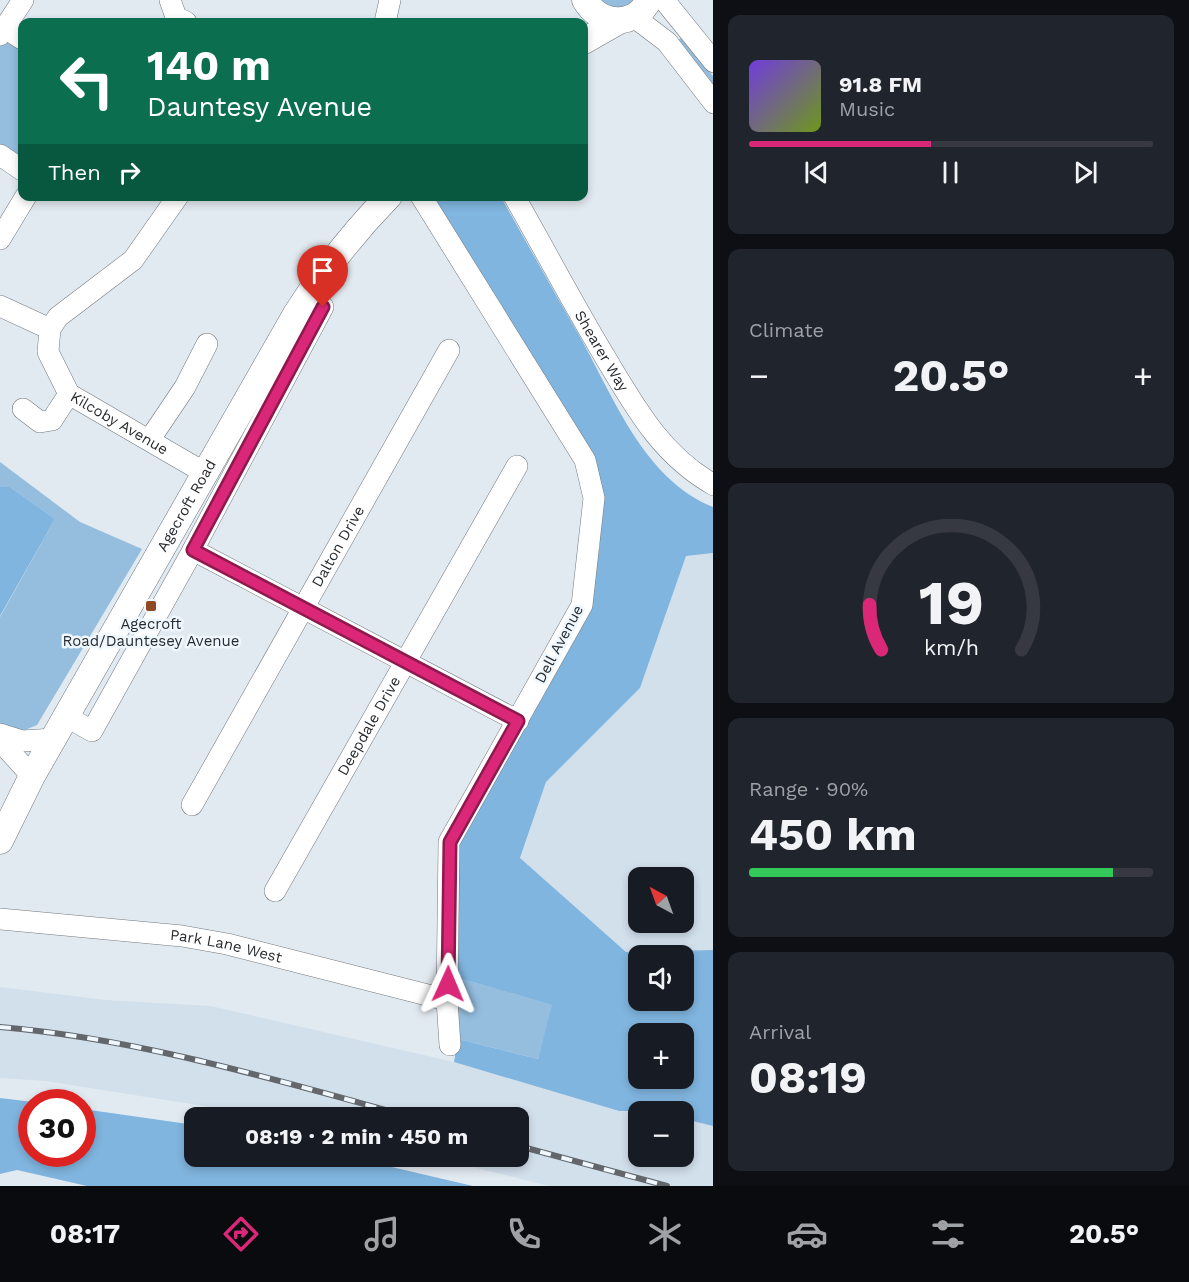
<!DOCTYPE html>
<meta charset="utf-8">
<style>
body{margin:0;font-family:"Work Sans",sans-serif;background:#20242c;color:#f1f3f6;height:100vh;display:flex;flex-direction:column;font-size:22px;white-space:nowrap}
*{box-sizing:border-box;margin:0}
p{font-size:20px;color:#9ea1a6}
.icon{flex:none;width:33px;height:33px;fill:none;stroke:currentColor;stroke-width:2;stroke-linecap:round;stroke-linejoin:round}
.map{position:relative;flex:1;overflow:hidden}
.panel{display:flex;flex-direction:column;gap:15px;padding:15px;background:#0d0f14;width:476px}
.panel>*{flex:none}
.banner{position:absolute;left:18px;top:18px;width:570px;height:183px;border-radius:12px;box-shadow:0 3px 9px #0003;background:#0b6e4f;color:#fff;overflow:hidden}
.needle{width:39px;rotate:319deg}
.fabs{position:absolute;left:628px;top:867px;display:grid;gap:12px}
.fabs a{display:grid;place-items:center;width:66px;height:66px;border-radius:12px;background:#171b24;box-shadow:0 3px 9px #0003;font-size:30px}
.speed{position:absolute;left:18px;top:1089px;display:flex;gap:12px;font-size:30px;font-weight:700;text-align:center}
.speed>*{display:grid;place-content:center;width:78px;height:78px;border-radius:50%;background:#171b24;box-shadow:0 3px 9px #0003;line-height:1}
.speed .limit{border:9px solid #d22;background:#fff;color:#111}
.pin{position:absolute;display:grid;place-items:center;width:51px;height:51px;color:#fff;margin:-62px -26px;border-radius:50% 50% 50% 0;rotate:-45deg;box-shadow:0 0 6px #0007}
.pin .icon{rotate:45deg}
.me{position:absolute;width:66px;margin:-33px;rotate:1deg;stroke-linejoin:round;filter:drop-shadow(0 0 4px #0008)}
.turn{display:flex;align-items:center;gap:21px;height:126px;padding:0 30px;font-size:27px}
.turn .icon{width:78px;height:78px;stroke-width:2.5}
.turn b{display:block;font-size:42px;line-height:51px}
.then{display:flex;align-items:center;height:57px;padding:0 30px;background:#0003;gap:12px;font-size:22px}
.big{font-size:45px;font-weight:700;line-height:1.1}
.panel .card{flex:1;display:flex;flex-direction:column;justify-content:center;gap:9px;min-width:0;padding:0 21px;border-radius:12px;background:#20242c}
.panel .dial{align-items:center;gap:0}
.dial svg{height:156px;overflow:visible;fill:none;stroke:#363941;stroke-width:7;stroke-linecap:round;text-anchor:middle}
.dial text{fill:#f1f3f6;stroke:none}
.song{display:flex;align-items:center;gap:18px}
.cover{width:72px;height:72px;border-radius:9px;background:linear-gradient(135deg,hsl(260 70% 55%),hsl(80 70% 35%))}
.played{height:6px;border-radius:3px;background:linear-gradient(90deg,#db2777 45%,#363941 45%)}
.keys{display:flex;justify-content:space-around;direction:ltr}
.heat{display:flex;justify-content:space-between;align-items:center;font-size:33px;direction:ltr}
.charge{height:9px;border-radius:4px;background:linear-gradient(90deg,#34c759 90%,#363941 0)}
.trip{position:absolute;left:184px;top:1107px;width:345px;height:60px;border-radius:12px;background:#171b24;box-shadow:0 3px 9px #0003;font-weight:700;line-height:60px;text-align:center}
.menu{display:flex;height:96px;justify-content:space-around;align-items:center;background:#090b0e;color:#9ea1a6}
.menu .icon{width:42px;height:42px}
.menu .active{color:#db2777}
.menu b{font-size:27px;color:#f1f3f6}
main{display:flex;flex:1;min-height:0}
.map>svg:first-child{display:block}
.built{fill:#d2e0ec;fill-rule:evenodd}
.green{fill:#94bdde}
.forest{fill:#80b5df;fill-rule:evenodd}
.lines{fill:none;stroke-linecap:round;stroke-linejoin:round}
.minor-casing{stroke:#72797f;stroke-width:22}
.major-casing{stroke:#72797f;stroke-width:27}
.minor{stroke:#fff;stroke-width:21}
.major{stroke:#fff;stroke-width:26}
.rail-casing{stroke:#63676b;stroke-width:6}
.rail{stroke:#eff8ff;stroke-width:4;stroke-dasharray:11;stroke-linecap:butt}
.route-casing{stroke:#8e194d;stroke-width:15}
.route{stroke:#db2777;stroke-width:10}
.poi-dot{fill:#904a23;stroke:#eff8ff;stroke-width:2}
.labels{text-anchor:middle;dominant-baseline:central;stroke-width:5;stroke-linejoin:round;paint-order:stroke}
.street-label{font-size:15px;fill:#292c2f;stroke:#eff8ff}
.poi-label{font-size:15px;fill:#292c2f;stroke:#eff8ff}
</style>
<main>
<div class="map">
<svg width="714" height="1186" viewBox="0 0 714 1186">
<rect width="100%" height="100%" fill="#e2eaf1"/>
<!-- built -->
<g class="built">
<path d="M713 553V950L626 952 520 859 546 782 640 688 686 556ZM639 878H684V922H639Z"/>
<path d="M0 987 106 1000 211 1006 454 1062 619 1111 639 1113V1156H684V1119L713 1126V1186H549L432 1157 519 1156V1118L273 1117 45 1081 0 1078Z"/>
</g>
<!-- green -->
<g class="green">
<path d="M599 0H635L629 6 614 9Z"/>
<path d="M681 38 713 76V93L675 42Z"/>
<path d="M0 40 22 42V167L0 151Z"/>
<path d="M0 462 80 522 142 549 37 725 25 730 0 726V617L55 519 10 487H0Z"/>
<path d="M455 977 553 1005 538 1059 458 1039Z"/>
</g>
<!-- forest -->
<g class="forest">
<path d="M431 196 501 197C527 243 553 290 580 337 614 398 644 479 713 507V553L686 556 640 688 546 782 520 858 626 952 713 950V1126L684 1119V1112L619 1111 454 1062 458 1039 538 1059 552 1005 455 977 454 846 582 624 600 546 597 471ZM639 956H684V1000H639ZM639 1034H684V1078H639Z"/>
<path d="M0 487H10L55 519 0 616Z"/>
<path d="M0 1098 33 1102 32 1154H82L83 1109 195 1125V1156L349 1157 473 1186H87L17 1170 0 1174Z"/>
</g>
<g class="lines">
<defs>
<g id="minor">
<path d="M170 0 176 17 186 22"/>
<path d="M664 0 714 62"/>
<path d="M634 17 667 42 714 103"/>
<path d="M385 22 390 0"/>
<path d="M5 28 22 39"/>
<path d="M0 35 23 0"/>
<path d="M0 155 22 170"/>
<path id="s1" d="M178 196 133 260 58 317 50 329 48 352 69 394 205 473"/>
<path d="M421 196 585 460 594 498 582 605 449 842 447 1000 450 1045"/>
<path id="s2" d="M514 196C545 250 573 304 605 357 635 407 661 455 714 485"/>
<path d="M0 239 26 196"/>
<path d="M0 306 50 329"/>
<path d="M23 409 40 422 52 420 69 394"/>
<path d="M150 439 185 387 207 344"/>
<path d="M193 550 518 721"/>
<path d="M67 717 92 731 193 550 323 307 307 296"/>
<path d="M0 734 22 741 54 739"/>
<path d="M0 741 32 776"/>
<path id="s3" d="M192 805 449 350"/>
<path id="s4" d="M275 891 517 466"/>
<path id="s5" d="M0 919 182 936 227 944 447 1000"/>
</g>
<g id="major">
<path d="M585 0C600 26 635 28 649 0"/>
<path d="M584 41 619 21"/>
<path id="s6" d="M0 841 32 776 296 314C323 271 354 232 389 196"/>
</g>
</defs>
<!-- minor casing -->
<use href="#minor" class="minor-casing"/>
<!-- major casing -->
<use href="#major" class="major-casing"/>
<!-- minor -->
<use href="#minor" class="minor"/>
<!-- major -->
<use href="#major" class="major"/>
<defs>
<g id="rail">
<path d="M0 1027C141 1039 279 1081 415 1118"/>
<path d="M519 1146 667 1186"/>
</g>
</defs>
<!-- rail casing -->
<use href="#rail" class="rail-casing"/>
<!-- rail -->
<use href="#rail" class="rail"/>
</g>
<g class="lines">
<defs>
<path id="route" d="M323 307 193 550 518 721 450 842 448 984"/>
</defs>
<!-- route casing -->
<use href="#route" class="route-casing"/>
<!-- route -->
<use href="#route" class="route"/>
</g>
<!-- markers -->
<rect class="poi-dot" x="145" y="600" width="12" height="12" rx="3"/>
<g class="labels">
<!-- street labels -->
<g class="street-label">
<text stroke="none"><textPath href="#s2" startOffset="178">Shearer Way</textPath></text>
<text stroke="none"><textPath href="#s1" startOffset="315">Kilcoby Avenue</textPath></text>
<text stroke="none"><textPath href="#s6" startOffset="384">Agecroft Road</textPath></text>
<text stroke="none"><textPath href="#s3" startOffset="297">Dalton Drive</textPath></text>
<text transform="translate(559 644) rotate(-62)">Dell Avenue</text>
<text stroke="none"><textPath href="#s4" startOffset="190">Deepdale Drive</textPath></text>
<text stroke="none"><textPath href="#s5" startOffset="228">Park Lane West</textPath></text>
</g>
<!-- poi labels -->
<g class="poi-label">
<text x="151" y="624">Agecroft<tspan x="151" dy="17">Road/Dauntesey Avenue</tspan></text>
</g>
</g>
</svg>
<div class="fabs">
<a><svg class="needle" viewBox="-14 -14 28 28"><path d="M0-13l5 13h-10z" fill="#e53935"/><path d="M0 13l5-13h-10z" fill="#9ea1a6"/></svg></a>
<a><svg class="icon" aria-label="sound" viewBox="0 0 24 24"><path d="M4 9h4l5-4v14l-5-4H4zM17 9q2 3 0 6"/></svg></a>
<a>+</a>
<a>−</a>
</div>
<div class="speed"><div class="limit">30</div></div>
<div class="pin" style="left:323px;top:307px;background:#d93025"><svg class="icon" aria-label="arrive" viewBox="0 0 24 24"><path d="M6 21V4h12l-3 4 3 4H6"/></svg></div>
<svg class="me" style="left:448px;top:984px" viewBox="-20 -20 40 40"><path d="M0-17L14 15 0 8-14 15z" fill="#db2777" stroke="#fff" stroke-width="4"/></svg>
<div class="trip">08:19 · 2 min · 450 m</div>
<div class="banner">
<div class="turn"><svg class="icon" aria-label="left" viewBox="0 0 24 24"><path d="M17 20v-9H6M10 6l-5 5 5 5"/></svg><div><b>140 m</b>Dauntesy Avenue</div></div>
<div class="then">Then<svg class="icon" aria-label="right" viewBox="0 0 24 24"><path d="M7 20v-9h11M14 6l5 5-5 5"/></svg></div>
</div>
</div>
<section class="panel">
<div class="card">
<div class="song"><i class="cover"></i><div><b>91.8 FM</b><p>Music</p></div></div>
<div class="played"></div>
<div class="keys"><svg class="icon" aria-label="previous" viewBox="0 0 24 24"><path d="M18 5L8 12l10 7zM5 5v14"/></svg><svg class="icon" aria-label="pause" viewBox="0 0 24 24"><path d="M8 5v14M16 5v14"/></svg><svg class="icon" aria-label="next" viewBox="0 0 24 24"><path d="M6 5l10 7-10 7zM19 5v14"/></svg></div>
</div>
<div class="card"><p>Climate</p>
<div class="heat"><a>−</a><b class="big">20.5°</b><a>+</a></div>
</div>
<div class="card dial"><svg viewBox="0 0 100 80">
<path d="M14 69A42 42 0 1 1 86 69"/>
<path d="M14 69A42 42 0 0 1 8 46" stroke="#db2777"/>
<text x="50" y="56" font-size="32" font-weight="700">19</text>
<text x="50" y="72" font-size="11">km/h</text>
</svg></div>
<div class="card"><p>Range · 90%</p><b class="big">450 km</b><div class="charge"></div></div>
<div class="card"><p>Arrival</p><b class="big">08:19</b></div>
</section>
</main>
<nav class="menu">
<b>08:17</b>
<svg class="icon active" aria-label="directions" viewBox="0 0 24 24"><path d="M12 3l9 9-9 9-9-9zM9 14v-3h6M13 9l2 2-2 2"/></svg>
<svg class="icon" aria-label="music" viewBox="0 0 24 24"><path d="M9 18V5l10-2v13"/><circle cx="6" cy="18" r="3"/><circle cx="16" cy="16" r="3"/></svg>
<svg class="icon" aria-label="phone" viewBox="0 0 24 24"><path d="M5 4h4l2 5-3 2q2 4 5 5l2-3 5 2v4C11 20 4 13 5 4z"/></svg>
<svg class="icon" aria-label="climate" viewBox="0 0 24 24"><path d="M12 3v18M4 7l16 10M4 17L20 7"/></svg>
<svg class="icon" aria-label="car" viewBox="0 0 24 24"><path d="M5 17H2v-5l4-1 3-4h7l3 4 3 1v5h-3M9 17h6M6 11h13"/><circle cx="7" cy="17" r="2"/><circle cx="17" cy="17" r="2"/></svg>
<svg class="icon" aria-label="filters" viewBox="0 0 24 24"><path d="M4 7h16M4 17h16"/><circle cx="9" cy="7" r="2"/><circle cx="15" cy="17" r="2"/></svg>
<b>20.5°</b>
</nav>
